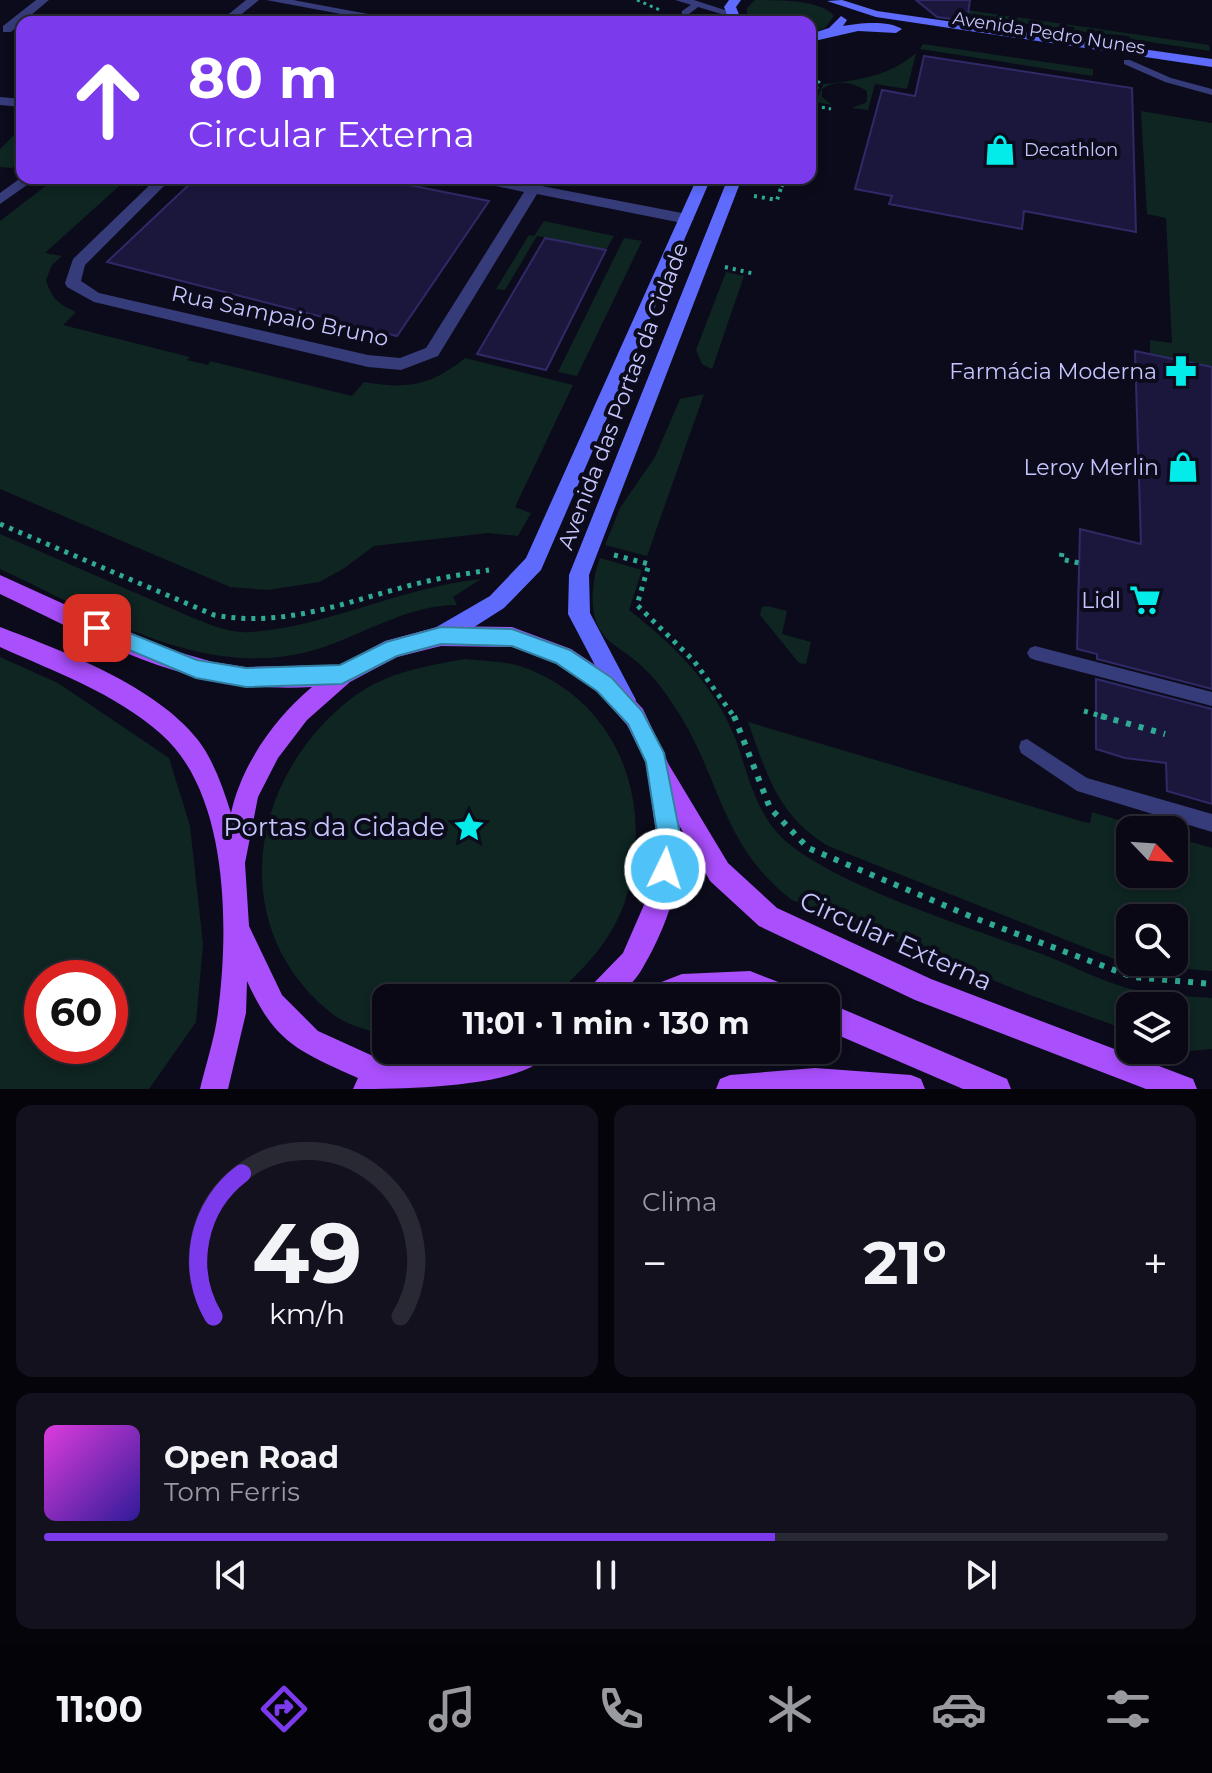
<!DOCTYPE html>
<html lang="pt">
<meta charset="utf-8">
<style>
body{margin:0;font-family:Montserrat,sans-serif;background:#12111d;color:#f1f3f6;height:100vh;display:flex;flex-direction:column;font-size:30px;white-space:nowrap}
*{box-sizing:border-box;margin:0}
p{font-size:26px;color:#999aa0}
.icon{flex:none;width:44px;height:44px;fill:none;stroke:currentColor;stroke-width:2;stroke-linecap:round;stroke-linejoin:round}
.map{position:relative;height:1089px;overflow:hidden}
.drawer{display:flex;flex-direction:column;gap:16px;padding:16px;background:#05040b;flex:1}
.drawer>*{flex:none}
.guide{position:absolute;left:16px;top:16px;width:800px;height:168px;border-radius:16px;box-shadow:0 4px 12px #0003,0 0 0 2px #292934;background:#7c3aed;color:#fff;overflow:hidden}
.needle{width:52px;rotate:115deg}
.fabs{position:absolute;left:1116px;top:816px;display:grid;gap:16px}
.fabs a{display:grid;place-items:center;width:72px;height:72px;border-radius:16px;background:#090814;box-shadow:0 4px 12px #0003,0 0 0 2px #292934;font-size:40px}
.speed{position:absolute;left:24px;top:960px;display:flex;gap:16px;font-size:40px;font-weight:700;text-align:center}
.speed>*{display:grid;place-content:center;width:104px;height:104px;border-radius:50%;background:#090814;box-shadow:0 4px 12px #0003,0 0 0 2px #292934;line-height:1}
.speed .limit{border:12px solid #d22;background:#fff;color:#111}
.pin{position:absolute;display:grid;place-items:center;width:68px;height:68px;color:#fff;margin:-34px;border-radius:16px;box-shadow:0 4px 12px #0006}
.me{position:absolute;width:88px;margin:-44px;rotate:4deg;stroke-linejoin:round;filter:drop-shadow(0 0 6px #0008)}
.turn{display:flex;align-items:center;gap:28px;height:168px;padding:0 40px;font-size:36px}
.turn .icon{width:104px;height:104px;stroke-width:2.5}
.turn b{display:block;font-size:56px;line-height:68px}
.big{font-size:60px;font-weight:700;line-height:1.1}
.drawer .card{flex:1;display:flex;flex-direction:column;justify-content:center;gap:12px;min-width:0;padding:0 28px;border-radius:16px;background:#12111d}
.drawer .dial{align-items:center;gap:0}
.dial svg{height:208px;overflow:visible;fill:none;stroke:#292934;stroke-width:7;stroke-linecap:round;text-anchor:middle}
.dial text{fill:#f1f3f6;stroke:none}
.song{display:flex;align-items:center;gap:24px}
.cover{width:96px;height:96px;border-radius:12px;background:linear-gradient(135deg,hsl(300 70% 55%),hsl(250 70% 35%))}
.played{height:8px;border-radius:4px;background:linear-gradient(90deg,#7c3aed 65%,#292934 65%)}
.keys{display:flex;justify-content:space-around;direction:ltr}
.heat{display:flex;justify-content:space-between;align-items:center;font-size:44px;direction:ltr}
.drawer .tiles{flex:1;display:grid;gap:16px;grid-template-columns:1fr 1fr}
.card:last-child{grid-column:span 2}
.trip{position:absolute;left:372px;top:984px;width:468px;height:80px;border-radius:16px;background:#090814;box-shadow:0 4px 12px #0003,0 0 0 2px #292934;font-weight:700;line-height:80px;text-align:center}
.tabs{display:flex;height:128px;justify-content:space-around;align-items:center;background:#040308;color:#999aa0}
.tabs .icon{width:56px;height:56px}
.tabs .active{color:#7c3aed}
.tabs b{font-size:36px;color:#f1f3f6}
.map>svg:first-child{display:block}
.green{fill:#0e2521;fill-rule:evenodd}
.building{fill:#1b173c;stroke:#2f2a67;stroke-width:2}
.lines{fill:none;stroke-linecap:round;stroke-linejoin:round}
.path-far3{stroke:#2eaa95;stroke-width:3;stroke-dasharray:3 4;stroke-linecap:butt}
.path-far2{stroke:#2eaa95;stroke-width:4;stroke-dasharray:3 5;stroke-linecap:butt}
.path-far1{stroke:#2eaa95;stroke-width:5;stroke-dasharray:4 6;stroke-linecap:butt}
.path{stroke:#2eaa95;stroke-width:6;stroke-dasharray:5 8;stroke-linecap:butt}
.lane{fill:#363b79;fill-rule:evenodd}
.street{fill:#363b79;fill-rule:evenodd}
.secondary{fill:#5e6bfd;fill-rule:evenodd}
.primary{fill:#a94ffc;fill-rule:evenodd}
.route{fill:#4fc3f7;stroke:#337fa1;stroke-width:2}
.labels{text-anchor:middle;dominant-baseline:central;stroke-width:8;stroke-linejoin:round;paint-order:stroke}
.far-street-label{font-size:18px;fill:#c6c6fe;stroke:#0c0b1b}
.far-poi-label{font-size:18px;fill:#c6c6fe;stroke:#0c0b1b;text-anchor:start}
.street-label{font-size:22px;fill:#c6c6fe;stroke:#0c0b1b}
.poi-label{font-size:22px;fill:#c6c6fe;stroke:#0c0b1b;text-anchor:end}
.near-poi-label{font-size:26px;fill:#c6c6fe;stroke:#0c0b1b;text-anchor:end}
.near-street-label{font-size:26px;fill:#c6c6fe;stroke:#0c0b1b}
</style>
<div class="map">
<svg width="1212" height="1089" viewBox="0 0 1212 1089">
<rect width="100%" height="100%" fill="#0c0b1b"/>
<!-- green -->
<g class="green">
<path d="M755 0C778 0 823 0 834 16L825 28 810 33V22H752L747 15V8Z"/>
<path d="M967 10 1209 45 1210 51 1130 39 1129 36 1074 31V27L1064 26 1063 29 966 15Z"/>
<path d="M923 44 1093 69V76L920 49Z"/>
<path d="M916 53 907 89 875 84 868 110 852 108 867 102V91C852 82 837 79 822 89V97L832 105 816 102 823 84C856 81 890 76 916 53Z"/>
<path d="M1141 111 1212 123V367L1150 354V340L1172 343 1166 218 1147 214Z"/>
<path d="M13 136 22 137V158L12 168 0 167V149Z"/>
<path d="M56 178H128L45 253 62 256 52 265 46 280C52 299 58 304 76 312L63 325 190 357 187 360 208 365 210 361 352 396 364 382C406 389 430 387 465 358L573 385 515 507 531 513 518 536 488 533 374 546 343 569 319 582 268 590 230 587 0 489V221Z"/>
<path d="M544 221 614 236 606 250 537 236 505 290 496 289 529 235 534 236Z"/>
<path d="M624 238 642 241 577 376 558 372Z"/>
<path d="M726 272 744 276 712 369 702 364 696 350Z"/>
<path d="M704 394 647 556 605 545 620 508 655 457 680 399Z"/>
<path d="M0 534 191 617C209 624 230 634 251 632 325 627 403 587 481 579L453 597 457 605C409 605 368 632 324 647 210 686 100 615 0 569Z"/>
<path d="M600 558 642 570 629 610C675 646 714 684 736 740 747 771 753 802 774 829 814 880 977 930 1042 954 1073 966 1107 984 1139 991 1163 995 1188 996 1212 998V1049L1190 1051 1174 1046V1006H1130V1031L1030 995 792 900C719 845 720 771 672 703 662 687 650 673 636 661 621 648 605 643 597 624 589 604 593 577 600 558Z"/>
<path d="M767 606 787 611 782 634 811 642 806 664 799 663 760 615 762 607Z"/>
<path d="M0 657 58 683 169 758 190 826 203 944 196 1022 149 1089H0ZM42 978H110V1046H42Z"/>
<path d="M465 659C482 661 503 661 520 666 620 700 656 805 625 901 612 941 582 971 552 998H386V1036C370 1030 349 1026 335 1016 222 930 249 773 356 695 388 672 427 666 465 659Z"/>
<path d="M748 722 1084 822 1090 823 1092 812 1151 830H1130V874H1174V837L1212 848V971L1127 964 828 846C778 816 767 775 748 722ZM1130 918H1174V962H1130Z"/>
</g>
<!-- building -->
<g class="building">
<path d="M916 0H970L967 21 937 17Z"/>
<path d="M924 56 1132 88 1136 232 1024 211 1022 229 889 204 892 196 855 189 882 90 915 96Z"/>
<path d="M196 178H374L489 201 397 336 107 262Z"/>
<path d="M545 238 606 250 546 370 477 354Z"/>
<path d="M1135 351 1212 367V689L1097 659V654L1077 649 1080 529 1141 544Z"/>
<path d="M1096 679 1212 709V804L1167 791 1166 763 1125 758 1096 749Z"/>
</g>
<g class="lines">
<!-- path-far3 -->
<g class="path-far3">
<path d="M637 0 660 10"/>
<path d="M810 82H819L810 107"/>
<path d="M815 106 831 109"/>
<path d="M782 187 785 178"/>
</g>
<!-- path-far2 -->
<g class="path-far2">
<path d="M754 196 777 200 782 185"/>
<path d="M725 267 755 274"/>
</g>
<!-- path-far1 -->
<g class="path-far1">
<path d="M0 524 214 615C279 627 335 606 397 589 427 580 458 575 489 570"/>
<path d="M1062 553 1061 559 1079 563"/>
<path d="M614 555 649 564 637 605 694 661 735 718"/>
<path d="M1084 711 1108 718"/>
</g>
<!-- path -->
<g class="path">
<path d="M734 716 770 808 808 848 977 919 1133 977 1212 984"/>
<path d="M1101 716 1165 734"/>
</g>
<!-- lane -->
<g class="lane">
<path d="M695 2 702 4 689 14V22H681L682 11Z"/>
<path d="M1124 60H1130L1171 78 1212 89V95L1165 82 1124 64Z"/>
<path d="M1035 646 1212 692V706L1035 660 1030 658 1027 653 1030 648Z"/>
<path d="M1027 739 1087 778 1212 814V832L1077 791 1021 753 1019 747 1021 741Z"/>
</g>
<!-- street -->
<g class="street">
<path d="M36 0H49L11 32H3V26Z"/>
<path d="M246 0H259L232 22H219Z"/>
<path d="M266 0H293L411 22H384Z"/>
<path d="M675 0H694L737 14 731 17Z"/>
<path d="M0 97 22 99V107L0 105Z"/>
<path d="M22 177 37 178 0 204V193Z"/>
<path d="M157 178H172L85 265 81 281 99 293 368 355 400 358 426 348 524 192 472 181 470 178H499L529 184 533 178H547L542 186 687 214 694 219 687 224 537 194 438 356 401 370 368 367 94 302 67 287 65 283 73 259Z"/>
</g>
<!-- secondary -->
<g class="secondary">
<path d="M729 0H741L736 7 742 22H730L724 7Z"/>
<path d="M842 0 877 11 1212 59V67L876 17 827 1Z"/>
<path d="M841 16 847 20 843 26C859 23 888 20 902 29L896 33 858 31 810 42V34L829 28Z"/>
<path d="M697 178H711L541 570 504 608 449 643 441 646 433 643 430 636 433 629 490 596 526 558Z"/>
<path d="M728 178H742L589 575 590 613 636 700 633 707 625 710 617 707 568 614 569 575Z"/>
</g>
<!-- primary -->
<g class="primary">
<path d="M0 575 154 645 213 662 245 667 340 665 385 641 441 626 512 627 571 649 613 677 643 709 669 765 728 863 777 908 931 979 1193 1079 1197 1089H1146L915 1000 759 926 710 881 679 825C687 872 666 929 642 969 636 980 625 989 617 998H585L589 988 623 953 647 898 657 839 646 762 627 725 597 691 555 663 512 647 441 646 397 657 350 682 307 720 278 758 258 797 245 863 249 926 282 995 318 1031 384 1061 450 1065 508 1050H551C531 1089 397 1089 353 1089L358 1078C298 1051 275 1043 247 981L246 1013 228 1089H200C206 1064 215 1037 218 1012 229 929 229 793 161 734 115 693 55 672 0 647V627C63 651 156 686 198 740 214 761 223 788 231 813 242 764 274 719 312 687 189 694 107 645 0 594Z"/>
<path d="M750 971 794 988 798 998H642L646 988 682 974Z"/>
<path d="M826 1002 1007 1079 1011 1089H963L826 1030Z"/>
<path d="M815 1068 911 1075 921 1079 925 1089H716L720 1079 730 1075Z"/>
</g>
</g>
<!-- route -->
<path class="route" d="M97 620 197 660 246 668 340 665 386 642 441 627 512 629 570 650 612 678 642 711 664 753 681 839 673 877 665 880 657 877 653 869 658 839 646 762 628 724 597 691 556 663 512 646 441 644 397 656 342 684 246 687 196 678 91 634 88 628 91 622Z"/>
<!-- icons -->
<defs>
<symbol id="shop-bare" viewBox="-9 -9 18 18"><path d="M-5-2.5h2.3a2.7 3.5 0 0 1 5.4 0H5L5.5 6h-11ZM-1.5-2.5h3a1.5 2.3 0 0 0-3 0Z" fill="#04ecea" stroke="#0c0b1b" stroke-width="2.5" paint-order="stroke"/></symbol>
<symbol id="pharmacy-bare" viewBox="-9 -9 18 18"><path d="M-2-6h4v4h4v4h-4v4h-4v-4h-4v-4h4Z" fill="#04ecea" stroke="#0c0b1b" stroke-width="2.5" paint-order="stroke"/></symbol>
<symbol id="supermarket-bare" viewBox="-9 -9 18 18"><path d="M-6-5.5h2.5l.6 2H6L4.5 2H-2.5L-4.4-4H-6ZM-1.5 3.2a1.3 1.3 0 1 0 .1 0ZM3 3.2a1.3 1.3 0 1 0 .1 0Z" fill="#04ecea" stroke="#0c0b1b" stroke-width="2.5" paint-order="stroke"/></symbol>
<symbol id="sight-bare" viewBox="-9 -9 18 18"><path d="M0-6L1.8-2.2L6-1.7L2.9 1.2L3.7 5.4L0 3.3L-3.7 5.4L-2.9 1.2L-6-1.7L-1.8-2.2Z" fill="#04ecea" stroke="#0c0b1b" stroke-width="2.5" paint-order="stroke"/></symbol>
</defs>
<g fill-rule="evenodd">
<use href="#shop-bare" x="978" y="128" width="44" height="44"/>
<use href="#pharmacy-bare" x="1159" y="349" width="44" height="44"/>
<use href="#shop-bare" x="1161" y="445" width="44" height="44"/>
<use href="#supermarket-bare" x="1123" y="578" width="44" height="44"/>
<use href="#sight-bare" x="447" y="805" width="44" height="44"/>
</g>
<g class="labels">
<!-- far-street labels -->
<g class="far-street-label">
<text transform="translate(1049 33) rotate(9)">Avenida Pedro Nunes</text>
</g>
<!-- far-poi labels -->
<g class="far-poi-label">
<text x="1024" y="150">Decathlon</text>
</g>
<!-- street labels -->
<g class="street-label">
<text transform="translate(280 316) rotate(12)">Rua Sampaio Bruno</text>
<text transform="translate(623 396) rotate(-69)">Avenida das Portas da Cidade</text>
</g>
<!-- poi labels -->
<g class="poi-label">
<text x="1157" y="371">Farmácia Moderna</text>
<text x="1159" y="467">Leroy Merlin</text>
<text x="1121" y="600">Lidl</text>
</g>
<!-- near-poi labels -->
<g class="near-poi-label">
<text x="445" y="827">Portas da Cidade</text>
</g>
<!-- near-street labels -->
<g class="near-street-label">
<text transform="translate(896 941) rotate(24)">Circular Externa</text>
</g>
</g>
</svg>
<div class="fabs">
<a><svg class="needle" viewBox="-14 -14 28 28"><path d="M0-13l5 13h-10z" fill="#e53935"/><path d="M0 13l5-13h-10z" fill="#999aa0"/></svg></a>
<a><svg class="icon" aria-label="search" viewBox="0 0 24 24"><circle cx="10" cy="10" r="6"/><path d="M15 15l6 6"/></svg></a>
<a><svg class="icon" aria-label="layers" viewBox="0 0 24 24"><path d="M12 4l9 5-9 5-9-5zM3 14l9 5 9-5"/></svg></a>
</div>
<div class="speed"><div class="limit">60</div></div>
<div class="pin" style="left:97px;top:628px;background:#d93025"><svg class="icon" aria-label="arrive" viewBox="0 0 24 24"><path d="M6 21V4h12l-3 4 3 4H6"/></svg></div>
<svg class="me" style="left:665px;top:869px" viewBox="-20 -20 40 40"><circle r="17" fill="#4fc3f7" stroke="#fff" stroke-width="3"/><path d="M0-11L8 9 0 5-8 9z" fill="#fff"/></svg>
<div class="trip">11:01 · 1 min · 130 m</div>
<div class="guide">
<div class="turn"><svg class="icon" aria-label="ahead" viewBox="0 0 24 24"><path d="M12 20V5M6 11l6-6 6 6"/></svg><div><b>80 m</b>Circular Externa</div></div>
</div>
</div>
<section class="drawer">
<div class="tiles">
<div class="card dial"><svg viewBox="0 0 100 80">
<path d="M14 69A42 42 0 1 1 86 69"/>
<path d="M14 69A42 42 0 0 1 25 14" stroke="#7c3aed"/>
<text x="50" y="56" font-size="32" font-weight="700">49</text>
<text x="50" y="72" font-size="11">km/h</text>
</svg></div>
<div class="card"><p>Clima</p>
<div class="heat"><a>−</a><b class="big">21°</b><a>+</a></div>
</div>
<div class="card">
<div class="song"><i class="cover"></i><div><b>Open Road</b><p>Tom Ferris</p></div></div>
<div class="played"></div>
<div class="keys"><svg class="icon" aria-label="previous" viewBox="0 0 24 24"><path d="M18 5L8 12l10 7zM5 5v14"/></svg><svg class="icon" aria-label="pause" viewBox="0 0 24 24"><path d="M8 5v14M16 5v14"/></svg><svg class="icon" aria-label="next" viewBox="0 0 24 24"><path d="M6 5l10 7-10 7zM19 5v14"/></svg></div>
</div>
</div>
</section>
<nav class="tabs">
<b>11:00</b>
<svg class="icon active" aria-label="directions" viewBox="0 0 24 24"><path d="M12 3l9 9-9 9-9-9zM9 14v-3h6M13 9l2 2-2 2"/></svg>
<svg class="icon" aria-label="music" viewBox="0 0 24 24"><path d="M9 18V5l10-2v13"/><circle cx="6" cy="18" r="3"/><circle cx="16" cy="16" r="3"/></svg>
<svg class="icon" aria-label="phone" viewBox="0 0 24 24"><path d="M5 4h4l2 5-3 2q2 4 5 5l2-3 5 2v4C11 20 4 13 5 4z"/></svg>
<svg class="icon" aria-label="climate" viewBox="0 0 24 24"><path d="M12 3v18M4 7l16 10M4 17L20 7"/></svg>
<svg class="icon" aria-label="car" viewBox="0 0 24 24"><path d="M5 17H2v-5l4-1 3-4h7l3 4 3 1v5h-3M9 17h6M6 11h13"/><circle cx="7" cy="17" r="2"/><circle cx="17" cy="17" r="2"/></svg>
<svg class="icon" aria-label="filters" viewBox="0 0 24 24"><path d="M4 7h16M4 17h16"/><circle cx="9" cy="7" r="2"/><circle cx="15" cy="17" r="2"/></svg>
</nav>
